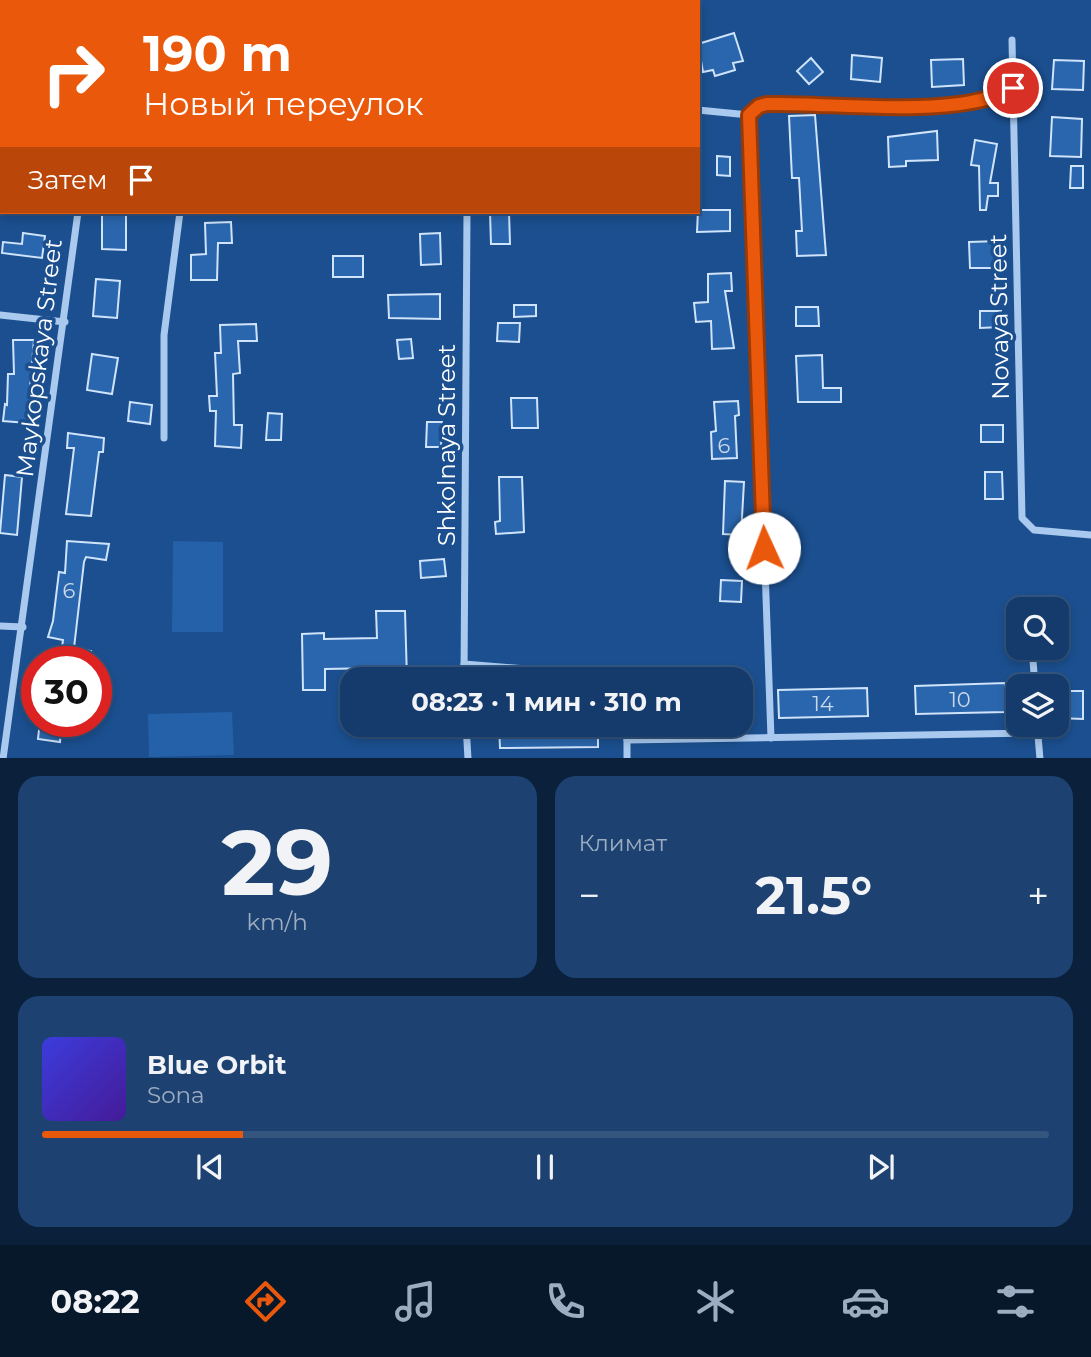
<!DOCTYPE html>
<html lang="ru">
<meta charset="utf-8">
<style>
body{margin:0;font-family:Montserrat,sans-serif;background:#1d4271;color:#f1f3f6;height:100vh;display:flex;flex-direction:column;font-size:26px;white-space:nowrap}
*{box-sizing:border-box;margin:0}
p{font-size:23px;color:#9dadc1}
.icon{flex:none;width:38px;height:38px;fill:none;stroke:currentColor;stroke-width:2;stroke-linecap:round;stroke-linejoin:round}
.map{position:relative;height:758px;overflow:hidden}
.drawer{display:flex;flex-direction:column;gap:18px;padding:18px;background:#0b203b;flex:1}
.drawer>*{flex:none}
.top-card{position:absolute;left:0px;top:0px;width:700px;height:214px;box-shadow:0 4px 10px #0003,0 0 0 2px #33557e;background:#ea580c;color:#fff;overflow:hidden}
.fabs{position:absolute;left:1006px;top:597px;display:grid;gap:14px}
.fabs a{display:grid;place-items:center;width:63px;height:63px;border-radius:14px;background:#143b6b;box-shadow:0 4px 10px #0003,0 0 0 2px #33557e;font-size:35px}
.speed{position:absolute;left:21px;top:646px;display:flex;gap:14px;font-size:35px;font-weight:700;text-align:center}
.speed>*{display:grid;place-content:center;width:91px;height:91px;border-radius:50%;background:#143b6b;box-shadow:0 4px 10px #0003,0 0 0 2px #33557e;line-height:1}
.speed .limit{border:10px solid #d22;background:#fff;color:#111}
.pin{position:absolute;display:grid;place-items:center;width:60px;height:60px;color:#fff;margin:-30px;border:4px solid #fff;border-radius:50%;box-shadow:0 2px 7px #0007}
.me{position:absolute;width:77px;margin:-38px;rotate:358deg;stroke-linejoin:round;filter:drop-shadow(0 0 5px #0008)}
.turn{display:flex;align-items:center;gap:24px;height:147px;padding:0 28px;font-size:32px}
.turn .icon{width:91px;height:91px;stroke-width:2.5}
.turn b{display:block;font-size:49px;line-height:60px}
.then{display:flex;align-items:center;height:66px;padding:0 28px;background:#0003;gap:14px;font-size:26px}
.big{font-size:52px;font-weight:700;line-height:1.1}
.drawer .card{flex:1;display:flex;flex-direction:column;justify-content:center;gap:10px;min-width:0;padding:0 24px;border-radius:21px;background:#1d4271}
.drawer .dial{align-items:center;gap:0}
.dial b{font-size:91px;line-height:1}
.song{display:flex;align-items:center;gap:21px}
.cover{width:84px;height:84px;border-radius:10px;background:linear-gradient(135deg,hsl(240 70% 55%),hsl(260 70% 35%))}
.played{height:7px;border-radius:4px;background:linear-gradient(90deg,#ea580c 20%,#33557e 20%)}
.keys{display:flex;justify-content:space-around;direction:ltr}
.heat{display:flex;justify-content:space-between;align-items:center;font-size:38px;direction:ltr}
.drawer .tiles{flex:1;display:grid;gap:18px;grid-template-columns:1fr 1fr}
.card:last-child{grid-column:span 2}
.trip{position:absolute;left:340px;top:667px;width:413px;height:70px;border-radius:21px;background:#143b6b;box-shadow:0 4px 10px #0003,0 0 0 2px #33557e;font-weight:700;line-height:70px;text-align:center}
.tabs{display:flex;height:112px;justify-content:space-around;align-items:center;background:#08182b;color:#9dadc1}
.tabs .icon{width:49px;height:49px}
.tabs .active{color:#ea580c}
.tabs b{font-size:32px;color:#f1f3f6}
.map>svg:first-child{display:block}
.green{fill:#2461a8}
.building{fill:#2a66ad;stroke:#cfe3fa;stroke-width:2}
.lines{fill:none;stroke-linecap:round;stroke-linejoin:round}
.minor{stroke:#a9c9ee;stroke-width:7}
.route-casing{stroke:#983908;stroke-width:18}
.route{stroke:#ea580c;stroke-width:12}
.labels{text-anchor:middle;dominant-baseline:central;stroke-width:7;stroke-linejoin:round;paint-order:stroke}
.number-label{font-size:21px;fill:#cad9ea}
.street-label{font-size:24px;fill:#fff;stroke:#1b4f8f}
</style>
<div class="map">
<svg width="1091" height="759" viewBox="0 0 1091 759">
<rect width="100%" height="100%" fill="#1b4f8f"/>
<!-- green -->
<g class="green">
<path d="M173 541 223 542V632H172Z"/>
<path d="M232 712 234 755 149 757 148 714Z"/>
</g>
<!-- building -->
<g class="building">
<path d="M734 33 743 61 733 63 735 70 715 76 713 70 703 72 698 44Z"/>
<path d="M852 55 882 58 880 82 851 79Z"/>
<path d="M811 58 823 72 809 84 797 71Z"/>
<path d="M963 59 964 85 932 87 931 60Z"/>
<path d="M1054 60 1084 61 1083 90 1052 89Z"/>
<path d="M815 115 826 255 797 256 796 231H802L799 178H792L789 116Z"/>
<path d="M1052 117 1082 119 1081 157 1050 156Z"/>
<path d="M937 131 938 160 906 161V166L889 167 888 137Z"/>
<path d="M975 140 997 144 990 183H998V196H988L986 210H980L979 166 971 165Z"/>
<path d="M717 156 730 157V176L717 175Z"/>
<path d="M1071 166H1083V188H1070Z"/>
<path d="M698 210H730V231L697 232Z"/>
<path d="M490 212H509L510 244H491Z"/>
<path d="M102 214H126V250L102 249Z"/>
<path d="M231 222 232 243H218L217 280H191V255L206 254 205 223Z"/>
<path d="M23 233 45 236 42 258 2 253 3 242 22 244Z"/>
<path d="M440 233 441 264 421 265 420 234Z"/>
<path d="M1000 241V268H970L969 242Z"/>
<rect x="333" y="256" width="30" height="21"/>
<path d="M731 273 732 291H725L734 348 712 349 711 321 696 322 694 303 708 302V274Z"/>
<path d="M96 279 120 281 117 318 93 316Z"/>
<path d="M440 294V319L389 318 388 295Z"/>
<path d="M514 305H536V316L514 317Z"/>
<path d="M796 307H818L819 326H796Z"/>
<path d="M980 311H1001V327L980 328Z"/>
<path d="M498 323H520L519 342 497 341Z"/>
<path d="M256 324 257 341H238L240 373 233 374 234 425H242L241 448 215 446 216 411H210L209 396H217L215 353H221L220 325Z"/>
<path d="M411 339 413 358 399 359 397 340Z"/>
<path d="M13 340H34L27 423 3 421 5 404 7 405 8 374H14Z"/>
<path d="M92 354 118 358 112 394 87 390Z"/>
<path d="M822 355 823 388H841V402H798L796 356Z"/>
<path d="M511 398H537L538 428H512Z"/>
<path d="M738 401 739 415 735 416 737 458 712 459 711 432 716 431 714 402Z"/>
<path d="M130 402 152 405 150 424 128 421Z"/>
<path d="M268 413 282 414 281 440H266Z"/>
<path d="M427 422H442L441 447H426Z"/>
<rect x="981" y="425" width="22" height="17"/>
<path d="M68 433 104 438 103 452H99L91 516 66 514 74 448H67Z"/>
<path d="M985 472H1002L1003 499H985Z"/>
<path d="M5 475 22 477 17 535 0 533Z"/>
<path d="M499 477H522L524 532 496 534 495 522 500 521Z"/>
<path d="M725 481 744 482 741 535 723 534Z"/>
<path d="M67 541 109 544 106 560 86 557 84 562 74 648 91 651 89 662H60L63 640 48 637 53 621 59 572 65 573Z"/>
<path d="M444 559 446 576 421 578 420 561Z"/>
<path d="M721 580 742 581 741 602 720 601Z"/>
<path d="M376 611H405L407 679H377V668L325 669V690H303L302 634 324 633V639L377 638Z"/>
<path d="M1005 683V712L916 714 915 686Z"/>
<path d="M867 688 868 716 779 718 778 690Z"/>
<path d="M1057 691H1083V719L1057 718Z"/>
<path d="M40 721H62L60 742 38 739Z"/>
<path d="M499 724H598V747L500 748Z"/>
</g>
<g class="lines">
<!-- minor -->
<g class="minor">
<path d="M98 0 99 2"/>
<path d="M1012 40 1022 518 1034 530 1091 535"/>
<path d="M698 110 749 115"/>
<path d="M749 115 771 738"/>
<path d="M749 115 759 106 767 104C832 102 960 120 1013 88"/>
<path d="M0 315 65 322"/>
<path d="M164 438V335L180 212"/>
<path d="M0 626 23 627"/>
<path d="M1032 648 1035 686"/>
<path d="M464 664 612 676 616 679"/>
<path d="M464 679 467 212"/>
<path d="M466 724 468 759"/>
<path d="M1037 724 1040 759"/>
<path d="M627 740 1038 733"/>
<path d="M3 759 78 212"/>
<path d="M627 759V724"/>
</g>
</g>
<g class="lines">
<defs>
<path id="route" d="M764 548 749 115 759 106 767 104C831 102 960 120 1013 88"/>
</defs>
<!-- route casing -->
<use href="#route" class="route-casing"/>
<!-- route -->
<use href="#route" class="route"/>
</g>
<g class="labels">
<!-- number labels -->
<g class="number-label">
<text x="724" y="445">6</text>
<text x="69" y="590">6</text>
<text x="960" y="699">10</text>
<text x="823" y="703">14</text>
</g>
<!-- street labels -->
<g class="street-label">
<text transform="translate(999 317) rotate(-91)">Novaya Street</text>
<text transform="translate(39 358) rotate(-83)">Maykopskaya Street</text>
<text transform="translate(446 445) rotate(-90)">Shkolnaya Street</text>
</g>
</g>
</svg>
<div class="fabs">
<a><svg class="icon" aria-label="search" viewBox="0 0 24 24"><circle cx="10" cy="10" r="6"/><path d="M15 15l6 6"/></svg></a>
<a><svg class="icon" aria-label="layers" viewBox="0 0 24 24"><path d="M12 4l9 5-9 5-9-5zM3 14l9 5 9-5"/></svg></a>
</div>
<div class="speed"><div class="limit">30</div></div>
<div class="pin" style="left:1013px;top:88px;background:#d93025"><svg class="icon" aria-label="arrive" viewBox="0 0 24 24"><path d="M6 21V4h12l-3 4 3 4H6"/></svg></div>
<svg class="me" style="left:764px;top:548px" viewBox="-20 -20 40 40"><circle r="19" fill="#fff"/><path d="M0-13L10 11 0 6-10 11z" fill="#ea580c"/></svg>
<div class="trip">08:23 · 1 мин · 310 m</div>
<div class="top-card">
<div class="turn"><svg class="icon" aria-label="right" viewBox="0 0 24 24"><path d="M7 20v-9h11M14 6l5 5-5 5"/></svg><div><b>190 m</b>Новый переулок</div></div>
<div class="then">Затем<svg class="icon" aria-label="arrive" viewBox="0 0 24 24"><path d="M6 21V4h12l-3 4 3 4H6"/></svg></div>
</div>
</div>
<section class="drawer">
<div class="tiles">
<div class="card dial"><b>29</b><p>km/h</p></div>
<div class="card"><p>Климат</p>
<div class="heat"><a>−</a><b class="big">21.5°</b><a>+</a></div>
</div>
<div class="card">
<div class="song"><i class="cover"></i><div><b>Blue Orbit</b><p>Sona</p></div></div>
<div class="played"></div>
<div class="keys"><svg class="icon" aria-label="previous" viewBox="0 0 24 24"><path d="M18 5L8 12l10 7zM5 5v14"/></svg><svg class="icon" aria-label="pause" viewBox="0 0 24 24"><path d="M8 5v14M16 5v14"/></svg><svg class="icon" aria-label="next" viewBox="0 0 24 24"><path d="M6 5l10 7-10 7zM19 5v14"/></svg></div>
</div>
</div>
</section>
<nav class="tabs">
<b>08:22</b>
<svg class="icon active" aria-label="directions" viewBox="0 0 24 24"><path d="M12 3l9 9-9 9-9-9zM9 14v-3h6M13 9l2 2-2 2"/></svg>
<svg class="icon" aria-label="music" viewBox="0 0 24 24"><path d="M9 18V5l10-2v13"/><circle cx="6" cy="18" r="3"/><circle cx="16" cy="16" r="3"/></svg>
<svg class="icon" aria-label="phone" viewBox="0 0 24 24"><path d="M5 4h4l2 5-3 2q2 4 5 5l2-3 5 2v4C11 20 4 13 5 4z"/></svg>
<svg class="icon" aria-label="climate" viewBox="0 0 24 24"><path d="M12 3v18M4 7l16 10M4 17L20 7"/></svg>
<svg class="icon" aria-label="car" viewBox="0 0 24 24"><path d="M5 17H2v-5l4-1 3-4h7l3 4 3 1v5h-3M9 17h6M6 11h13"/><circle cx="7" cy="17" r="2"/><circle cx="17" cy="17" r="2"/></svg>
<svg class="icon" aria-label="filters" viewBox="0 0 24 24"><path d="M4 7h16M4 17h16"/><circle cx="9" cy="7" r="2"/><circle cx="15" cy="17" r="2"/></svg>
</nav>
